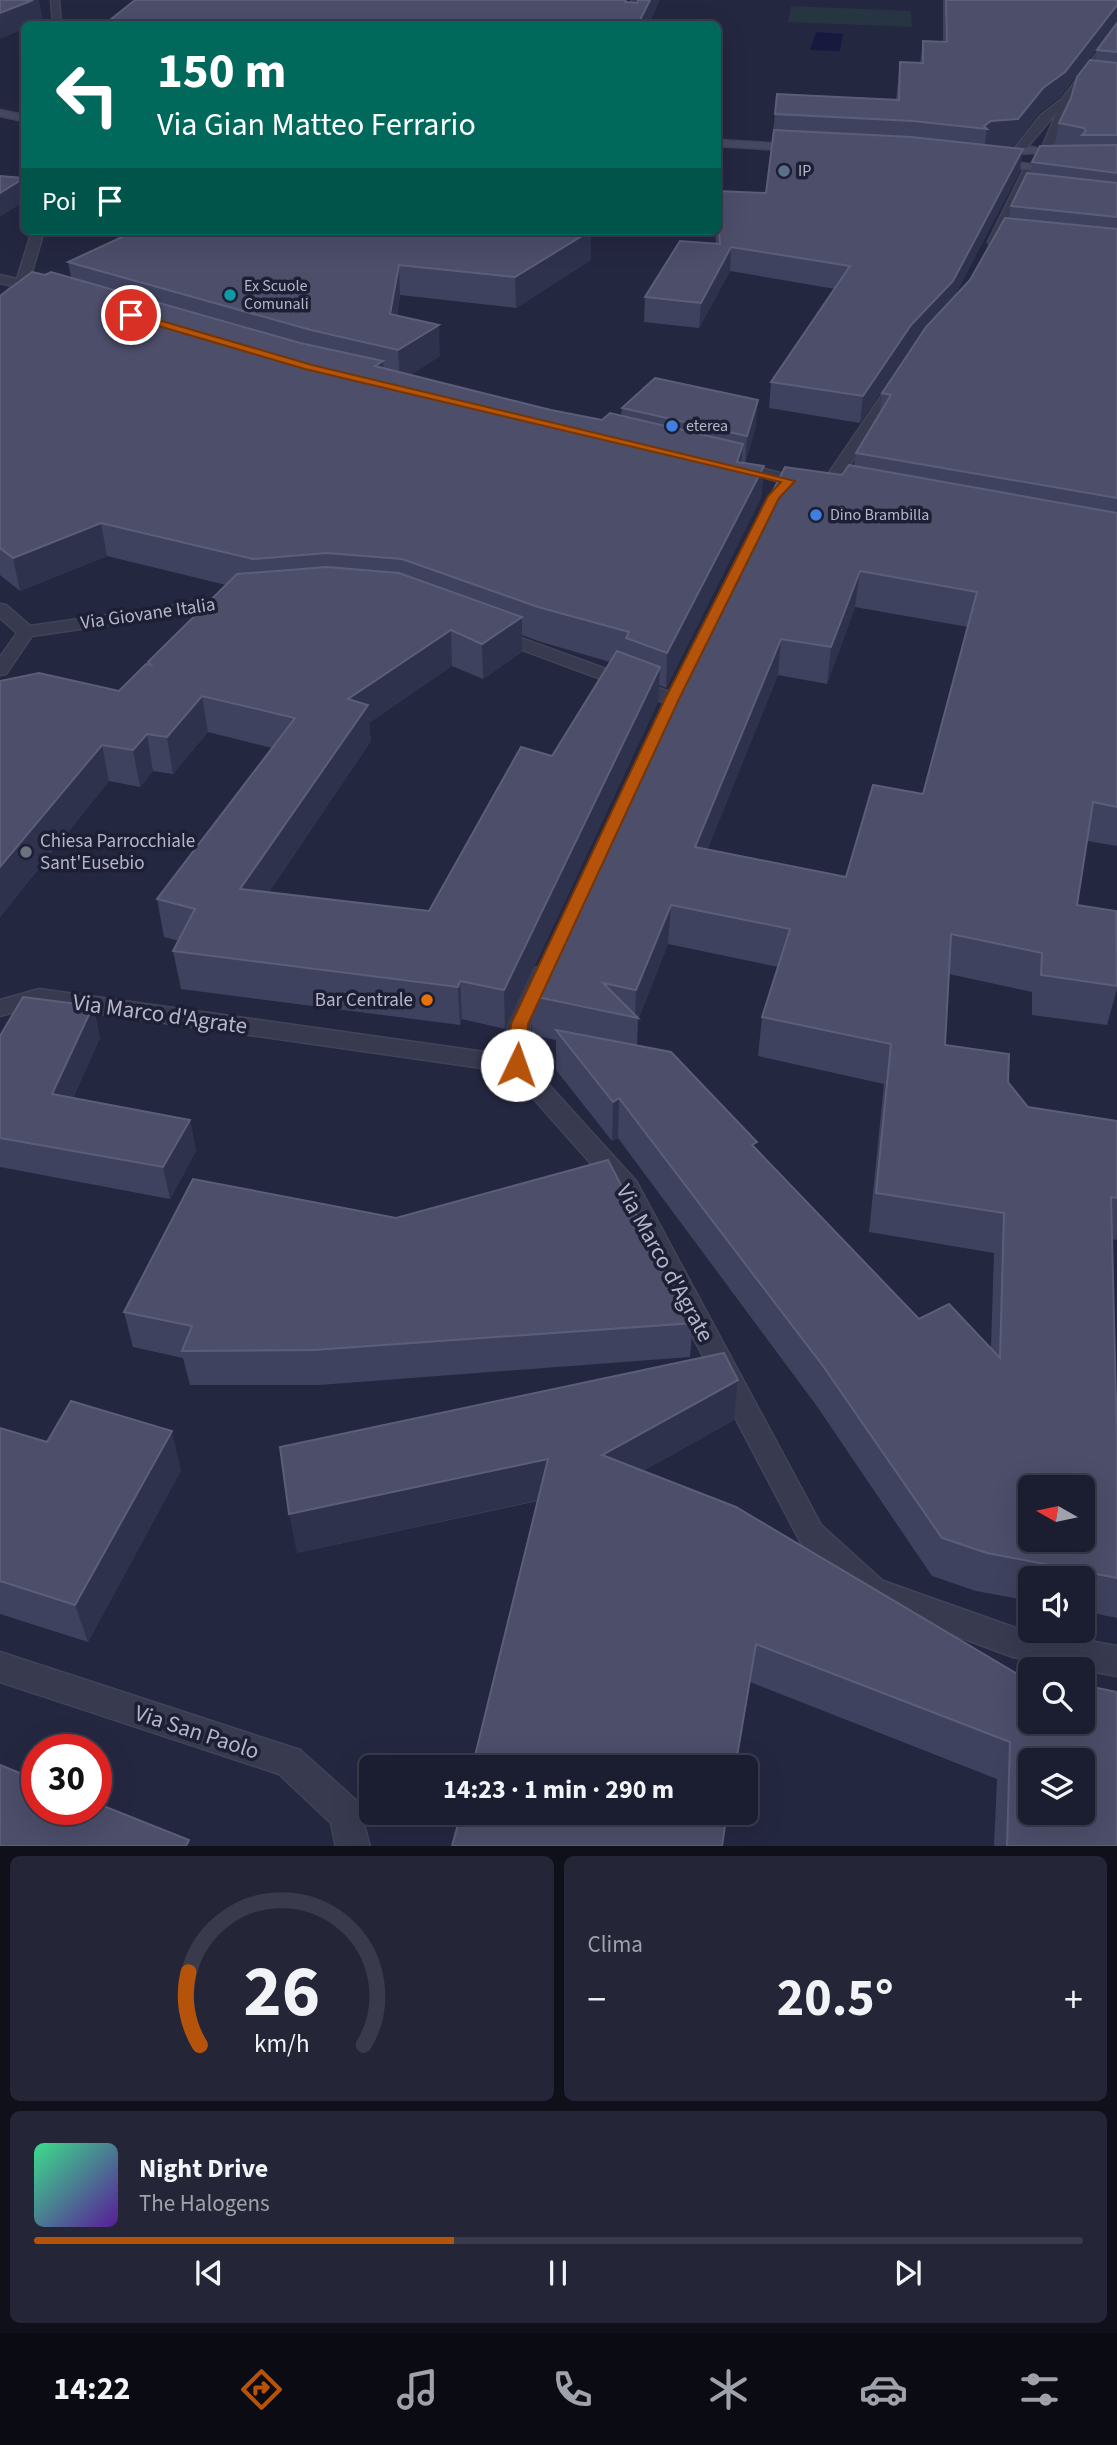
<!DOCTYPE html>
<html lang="it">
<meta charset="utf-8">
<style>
body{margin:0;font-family:"Source Sans 3",sans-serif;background:#242638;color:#f1f3f6;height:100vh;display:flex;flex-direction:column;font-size:26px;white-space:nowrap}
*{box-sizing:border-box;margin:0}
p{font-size:23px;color:#a0a2ab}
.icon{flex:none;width:38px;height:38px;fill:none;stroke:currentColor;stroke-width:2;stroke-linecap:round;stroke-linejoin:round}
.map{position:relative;height:1846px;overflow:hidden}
.side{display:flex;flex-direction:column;gap:10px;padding:10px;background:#0f101a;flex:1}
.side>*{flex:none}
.hud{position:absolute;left:21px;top:21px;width:700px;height:214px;border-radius:10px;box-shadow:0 7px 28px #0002,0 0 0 2px #393b4c;background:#00695c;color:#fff;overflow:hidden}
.needle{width:46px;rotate:279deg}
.controls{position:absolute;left:1018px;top:1475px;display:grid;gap:14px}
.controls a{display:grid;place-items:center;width:77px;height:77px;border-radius:10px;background:#1b1d30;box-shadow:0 7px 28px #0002,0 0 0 2px #393b4c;font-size:35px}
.speed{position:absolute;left:21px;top:1734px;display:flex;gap:14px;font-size:35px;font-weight:700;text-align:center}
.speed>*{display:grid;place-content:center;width:91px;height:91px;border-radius:50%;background:#1b1d30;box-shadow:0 7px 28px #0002,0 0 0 2px #393b4c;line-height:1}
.speed .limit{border:10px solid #d22;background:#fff;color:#111}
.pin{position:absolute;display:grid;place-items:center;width:60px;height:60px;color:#fff;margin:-30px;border:4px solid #fff;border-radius:50%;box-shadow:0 2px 7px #0007}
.me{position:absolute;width:77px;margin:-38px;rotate:3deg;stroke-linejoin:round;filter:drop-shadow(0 0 5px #0008)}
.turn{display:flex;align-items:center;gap:24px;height:147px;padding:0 21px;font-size:32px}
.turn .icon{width:91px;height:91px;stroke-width:2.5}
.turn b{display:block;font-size:49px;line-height:60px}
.then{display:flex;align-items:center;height:66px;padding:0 21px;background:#0003;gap:14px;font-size:26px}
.big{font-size:52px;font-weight:700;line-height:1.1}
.side .widget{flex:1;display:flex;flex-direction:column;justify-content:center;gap:10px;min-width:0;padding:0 24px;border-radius:10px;background:#242638}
.side .dial{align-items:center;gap:0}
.dial svg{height:182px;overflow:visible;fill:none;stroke:#393b4c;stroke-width:7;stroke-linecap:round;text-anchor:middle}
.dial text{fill:#f1f3f6;stroke:none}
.song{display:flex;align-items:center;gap:21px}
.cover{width:84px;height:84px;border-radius:10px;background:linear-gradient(135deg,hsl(150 70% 55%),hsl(270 70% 35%))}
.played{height:7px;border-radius:4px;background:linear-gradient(90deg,#b45309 40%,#393b4c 40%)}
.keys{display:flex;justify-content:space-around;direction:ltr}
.heat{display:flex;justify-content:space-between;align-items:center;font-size:38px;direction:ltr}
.side .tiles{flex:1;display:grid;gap:10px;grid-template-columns:1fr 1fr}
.widget:last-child{grid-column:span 2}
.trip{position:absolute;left:359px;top:1755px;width:399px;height:70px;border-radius:10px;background:#1b1d30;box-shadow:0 7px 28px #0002,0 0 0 2px #393b4c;font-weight:700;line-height:70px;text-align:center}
.tab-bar{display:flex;height:112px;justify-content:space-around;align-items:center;background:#0b0c13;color:#a0a2ab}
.tab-bar .icon{width:49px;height:49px}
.tab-bar .current{color:#b45309}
.tab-bar b{font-size:32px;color:#f1f3f6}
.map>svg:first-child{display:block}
.green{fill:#263541}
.water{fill:#171a3e}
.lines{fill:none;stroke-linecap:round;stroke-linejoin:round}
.street-casing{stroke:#424359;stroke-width:3}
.secondary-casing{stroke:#424359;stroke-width:3}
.street{fill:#383a50;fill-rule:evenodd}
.secondary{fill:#464863;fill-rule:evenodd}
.wall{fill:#3f425e;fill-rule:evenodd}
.shaded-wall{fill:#2f324d}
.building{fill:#4c4e6a;stroke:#5c5e79;stroke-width:2;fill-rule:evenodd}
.route{fill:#b45309;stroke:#753606;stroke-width:2}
.service-dot{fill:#5c6f8a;stroke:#1d1f35;stroke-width:2.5}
.culture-dot{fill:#0f9aa8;stroke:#1d1f35;stroke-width:2.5}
.shop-dot{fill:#3f7fe0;stroke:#1d1f35;stroke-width:2.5}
.worship-dot{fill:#6b7280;stroke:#1d1f35;stroke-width:2.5}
.food-dot{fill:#e8710a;stroke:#1d1f35;stroke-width:2.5}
.labels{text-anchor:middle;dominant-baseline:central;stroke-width:7;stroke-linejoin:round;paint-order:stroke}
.far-poi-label{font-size:16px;fill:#b5b6ca;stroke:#1d1f35;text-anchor:start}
.street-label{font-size:19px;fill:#b5b6ca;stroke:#1d1f35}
.poi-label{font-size:19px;fill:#b5b6ca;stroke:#1d1f35;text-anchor:start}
.near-street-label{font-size:23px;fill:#b5b6ca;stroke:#1d1f35}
</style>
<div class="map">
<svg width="1117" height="1847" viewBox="0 0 1117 1847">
<rect width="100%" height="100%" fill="#242740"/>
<!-- green -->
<path class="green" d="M791 6 911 11 912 27 788 22Z"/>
<!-- water -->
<path class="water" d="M816 32 843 34 840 51 810 50Z"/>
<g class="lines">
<defs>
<g id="street">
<path d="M51 0H59L61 24H53Z"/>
<path d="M632 0H640L635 24H627Z"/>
<path d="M1117 27V36L1070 101 1064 123 1049 154 1040 152 1057 112 1023 152H1015V148L1041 115 1062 99Z"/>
<path d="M1026 165 1035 167 1000 242 990 245 988 242Z"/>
<path d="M32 231H44L29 282 52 290 46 294 24 288 0 307V297L13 286 0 283V275L17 279Z"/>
<path d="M895 382 902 386 834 489 831 492H821L818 489 890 383Z"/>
<path d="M738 462 810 481 813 484 805 489 733 469 731 466 733 463Z"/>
<path d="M232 597 240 602 238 606 32 636 6 674 0 675V657L17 633 0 618V604L6 605 30 626Z"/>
<path d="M496 629 678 695 681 699 672 704 666 703 490 638 487 634 490 630Z"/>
<path d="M543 966 551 968 554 973 530 1024 529 1063 636 1181 821 1525 883 1581 1013 1627 1117 1646V1676L1013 1657 862 1601 801 1543 618 1194 510 1072 39 1005 0 1016V1000L39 989 506 1055 508 1024 532 973 535 968Z"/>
<path d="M0 1652 300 1750 358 1802 370 1847H336L331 1823 279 1774 0 1682Z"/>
</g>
<g id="secondary">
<path d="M0 110 24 115V121L0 116Z"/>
<path d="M718 140 799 145 804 148 799 151 718 146Z"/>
<path d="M1032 147 1068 156 1063 159 1032 153 995 156 990 153 995 150Z"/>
<path d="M992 159 1036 165 1117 164V170L1036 171 988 164V160Z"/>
</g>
</defs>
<!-- street casing -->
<use href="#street" class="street-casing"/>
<!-- secondary casing -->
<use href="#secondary" class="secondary-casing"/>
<!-- street -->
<use href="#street" class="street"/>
<!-- secondary -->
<use href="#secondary" class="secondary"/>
</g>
<!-- wall -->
<g class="wall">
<path d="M943 0H1117V846L1087 841 1077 905 1117 957V989L1107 1025 1032 1015V992L949 974 945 1045 1008 1082 1028 1107 1117 1121V1240L1112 1239 1117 1440V1618L1083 1611V1578H1031V1601L976 1591 932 1576 816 1405 618 1138 612 1141 556 1070V1040L532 1035V985L842 475 854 466 856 453 880 413 882 393 919 339 908 351 860 423 769 408 771 382 835 289 730 271 699 328 644 322 645 297 716 243 715 231H718V191L766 193 775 114 896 100 900 62 920 63 923 41 943 42ZM1115 25 1097 50 1095 61 1059 123 1055 145 1032 162 1031 174 1011 206 1009 218 970 280 954 297 1020 171 999 147 1014 146 1039 113 1060 97ZM855 607 968 627 923 794 846 877 707 850 778 675 827 684ZM668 944 778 967 762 1017 758 1056 884 1084 869 1232 994 1253 991 1348 919 1319 757 1149 637 1046 638 1020Z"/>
<path d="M591 260 516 308 400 295 397 316 440 356 410 375 551 410 602 420 621 416 622 408 756 426 745 463 764 466 761 498 666 688 659 685 658 702 505 1029 462 1019 460 1025 181 989 173 951 179 941 164 937 157 899 272 748 208 732 173 774 153 771 140 787 109 781 0 917V681L119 691 148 664V662L226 585 107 556 20 591 0 575V296L45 275 71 277 68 262ZM522 635 538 641 610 662 552 756 429 911 269 892 371 741 369 723 452 666 483 679 522 652Z"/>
<path d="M93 1006 100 1038 73 1098 190 1120 196 1151 170 1199 0 1167V1036Z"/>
<path d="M124 1312 693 1323 690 1357 319 1385H190L183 1358 133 1347Z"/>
<path d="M738 1380 734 1420 643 1471 1031 1682 1117 1846H994L997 1779 750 1682 736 1768H472L538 1501 297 1553Z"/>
<path d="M0 1428 47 1442 181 1470 88 1642 0 1614Z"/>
</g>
<!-- shaded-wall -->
<g class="shaded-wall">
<path d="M33 0H39L43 21 35 24H24V29L0 39V13Z"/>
<path d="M650 0H660L649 24H638Z"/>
<path d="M1117 5V25H1115L1060 97 1039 113 1014 146 987 148 984 150 987 129 984 126 1043 88Z"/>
<path d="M1023 149 1020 171 950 305 908 351 860 423 863 396Z"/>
<path d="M24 178V202L0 217V193Z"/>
<path d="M590 231H591V260L516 308 515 277Z"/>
<path d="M731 247 730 271 699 328 701 303Z"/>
<path d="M399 265 400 295 392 345 390 314Z"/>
<path d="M439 325 440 356 400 382 398 350Z"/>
<path d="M383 361 385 392 375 366Z"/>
<path d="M758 400 756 426 745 463 747 436Z"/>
<path d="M743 444 740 476 737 462Z"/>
<path d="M764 466 761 498 666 688 667 653Z"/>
<path d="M101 523 107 556 20 591 13 558Z"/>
<path d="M860 571 855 607 827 684 831 647Z"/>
<path d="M522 617V652L483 679 482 644Z"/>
<path d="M451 630 452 666 369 723 371 741 245 927 240 889 348 699Z"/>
<path d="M781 639 778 675 693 886 695 847Z"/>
<path d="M660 667 658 702 505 1029 504 990Z"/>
<path d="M202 696 208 732 173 774 167 737Z"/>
<path d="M147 734 153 771 140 787 133 750Z"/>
<path d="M102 745 109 781 0 917V867Z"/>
<path d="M671 905 668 944 638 1020V1018H635L636 990Z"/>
<path d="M460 981 462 1019 460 1025 458 987Z"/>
<path d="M93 1006 100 1038 61 1126 52 1094Z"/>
<path d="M619 1098 618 1138 612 1141 613 1102Z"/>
<path d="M190 1120 196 1151 170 1199 163 1167Z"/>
<path d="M738 1380 734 1420 600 1495 602 1455Z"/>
<path d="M172 1431 181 1470 88 1642 75 1605Z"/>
<path d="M548 1459V1498L297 1553 289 1514Z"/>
<path d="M756 1644 736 1768H735Z"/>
</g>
<!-- building -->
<g class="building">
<path d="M0 0H33L0 13Z"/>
<path d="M135 0H626L625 2 637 3 638 0H650L638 24H105Z"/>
<path d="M946 0H1117V5L1065 72 1043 88 1018 119 991 121 984 126 987 129 913 121 775 114 777 94 899 100 900 62 923 63V41L947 42Z"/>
<path d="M1117 23V52L1097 50Z"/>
<path d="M1090 60 1117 63V135H1082L1086 131 1084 128 1059 123 1071 98 1077 77Z"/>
<path d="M774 130 911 137 1023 149 953 281 911 325 863 396 771 382 850 266 731 247 701 303 645 297 680 241 720 244 718 217V191L766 193Z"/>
<path d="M1117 145V173L1032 162 1040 146Z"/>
<path d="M1027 173 1117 183V217L1011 206Z"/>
<path d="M0 176 24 178 0 193Z"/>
<path d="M1005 218 1117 229V498L856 453 891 395 882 393 926 327 970 280Z"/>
<path d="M135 231 277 232 590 231 515 277 399 265 390 314 439 325 398 350 311 330 68 262Z"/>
<path d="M32 272 45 275 51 272 300 343 383 361 375 366 551 410 602 420 610 413 743 444 737 462 764 466 667 653 626 638 629 632 538 607 402 559 327 553 253 559 101 523 13 558 0 548V296Z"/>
<path d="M655 378 758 400 747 436 622 408Z"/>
<path d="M849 465 1117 513V807L1093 802 1077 905 1116 911 1117 986 1041 975 1042 953 951 934 945 1045 1009 1054 1008 1082 1028 1107 1117 1121V1198L1111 1197 1117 1440V1578L987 1553 942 1538 823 1366 619 1098 613 1102 556 1030 671 1052 757 1142 752 1145 919 1319 949 1304 1000 1358 1004 1213 876 1193 891 1044 762 1017 790 929 671 905 636 990 603 983 638 1018 532 996V985L685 664 785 467 842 475ZM860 571 977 592 923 794 873 785 846 877 695 847 781 639 831 647ZM1031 1488H1083V1540H1031Z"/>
<path d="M327 567 399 573 522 617 482 644 451 630 348 699 368 705 240 889 429 911 521 747 552 756 617 651 660 667 504 990 460 981 458 987 173 951 195 909 157 899 295 718 202 696 167 737 147 734 133 750 102 745 0 867V681L39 673 119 691 146 664 151 665 148 662 237 574Z"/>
<path d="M23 997 93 1006 52 1094 190 1120 163 1167 0 1138V1036Z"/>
<path d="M608 1160 693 1323 314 1350 182 1351 192 1326 124 1312 193 1179 396 1218Z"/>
<path d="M724 1353 738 1380 602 1455 736 1507 1031 1682V1722H1083V1685L1117 1692V1846H1007L1010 1742 756 1644 735 1768H472L548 1459 289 1514 280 1447ZM1031 1760H1083V1813H1031Z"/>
<path d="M71 1401 172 1431 75 1605 0 1581V1428L47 1442Z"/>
<path d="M0 1765 37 1780V1810H96V1803L189 1840 186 1846H0Z"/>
<path d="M461 1813H727L722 1846H452Z"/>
</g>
<!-- route -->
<path class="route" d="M131 312 312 365 795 481 779 498 679 699 528 1024 523 1070 517 1071 508 1065 511 1024 665 699 768 496 781 482 305 369 128 317V313Z"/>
<!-- markers -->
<circle class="service-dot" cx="784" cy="171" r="7"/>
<circle class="culture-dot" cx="230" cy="295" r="7"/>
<g class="shop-dot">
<circle cx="672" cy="426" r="7"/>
<circle cx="816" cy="515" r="7"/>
</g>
<circle class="worship-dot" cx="26" cy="852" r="7"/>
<circle class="food-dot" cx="427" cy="1000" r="7"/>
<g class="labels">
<!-- far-poi labels -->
<g class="far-poi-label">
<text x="798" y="171">IP</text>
<text x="244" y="286">Ex Scuole<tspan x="244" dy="18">Comunali</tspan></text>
<text x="686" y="426">eterea</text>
<text x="830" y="515">Dino Brambilla</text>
</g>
<!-- street labels -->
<g class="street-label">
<text transform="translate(148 614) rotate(-8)">Via Giovane Italia</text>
</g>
<!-- poi labels -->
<g class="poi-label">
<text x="40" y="841">Chiesa Parrocchiale<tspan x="40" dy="22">Sant'Eusebio</tspan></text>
<text x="413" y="1000" text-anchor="end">Bar Centrale</text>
</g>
<!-- near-street labels -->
<g class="near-street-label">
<text transform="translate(160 1014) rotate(8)">Via Marco d'Agrate</text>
<text transform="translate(665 1263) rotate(61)">Via Marco d'Agrate</text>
<text transform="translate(197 1732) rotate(18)">Via San Paolo</text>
</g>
</g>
</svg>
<div class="controls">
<a><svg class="needle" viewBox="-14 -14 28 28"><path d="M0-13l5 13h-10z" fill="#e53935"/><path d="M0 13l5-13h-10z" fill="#a0a2ab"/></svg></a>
<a><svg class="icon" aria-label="sound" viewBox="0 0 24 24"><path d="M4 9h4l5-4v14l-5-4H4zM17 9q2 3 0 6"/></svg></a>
<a><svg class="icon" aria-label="search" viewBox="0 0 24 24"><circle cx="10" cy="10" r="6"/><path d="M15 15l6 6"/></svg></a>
<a><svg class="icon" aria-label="layers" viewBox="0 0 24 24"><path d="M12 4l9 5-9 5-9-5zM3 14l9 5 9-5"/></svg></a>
</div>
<div class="speed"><div class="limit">30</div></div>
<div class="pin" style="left:131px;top:315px;background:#d93025"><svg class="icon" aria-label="arrive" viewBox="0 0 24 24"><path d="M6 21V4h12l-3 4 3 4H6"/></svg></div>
<svg class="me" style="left:517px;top:1065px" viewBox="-20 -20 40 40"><circle r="19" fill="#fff"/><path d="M0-13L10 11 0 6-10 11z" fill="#b45309"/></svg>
<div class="trip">14:23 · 1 min · 290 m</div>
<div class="hud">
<div class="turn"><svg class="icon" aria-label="left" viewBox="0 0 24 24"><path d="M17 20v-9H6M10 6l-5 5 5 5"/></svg><div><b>150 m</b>Via Gian Matteo Ferrario</div></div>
<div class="then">Poi<svg class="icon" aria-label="arrive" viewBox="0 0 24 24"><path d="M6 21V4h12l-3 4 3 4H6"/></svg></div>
</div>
</div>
<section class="side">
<div class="tiles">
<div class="widget dial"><svg viewBox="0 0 100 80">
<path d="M14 69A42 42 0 1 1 86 69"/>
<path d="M14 69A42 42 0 0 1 9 37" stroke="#b45309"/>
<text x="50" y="56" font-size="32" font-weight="700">26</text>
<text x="50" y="72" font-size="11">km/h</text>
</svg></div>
<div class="widget"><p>Clima</p>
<div class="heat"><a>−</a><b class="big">20.5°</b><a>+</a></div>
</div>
<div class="widget">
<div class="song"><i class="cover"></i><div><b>Night Drive</b><p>The Halogens</p></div></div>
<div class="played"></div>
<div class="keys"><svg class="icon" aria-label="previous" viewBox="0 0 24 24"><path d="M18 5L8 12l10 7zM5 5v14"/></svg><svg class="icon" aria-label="pause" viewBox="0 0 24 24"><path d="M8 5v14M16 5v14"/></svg><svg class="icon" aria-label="next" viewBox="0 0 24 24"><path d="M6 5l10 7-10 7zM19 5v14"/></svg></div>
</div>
</div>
</section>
<nav class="tab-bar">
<b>14:22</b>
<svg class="icon current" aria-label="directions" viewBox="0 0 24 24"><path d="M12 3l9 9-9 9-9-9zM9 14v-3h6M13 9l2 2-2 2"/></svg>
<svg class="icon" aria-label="music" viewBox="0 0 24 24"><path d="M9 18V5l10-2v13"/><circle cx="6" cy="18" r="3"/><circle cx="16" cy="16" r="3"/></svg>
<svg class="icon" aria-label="phone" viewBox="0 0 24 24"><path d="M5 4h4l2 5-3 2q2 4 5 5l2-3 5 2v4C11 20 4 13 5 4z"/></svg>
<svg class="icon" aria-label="climate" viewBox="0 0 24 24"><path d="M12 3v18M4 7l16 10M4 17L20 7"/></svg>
<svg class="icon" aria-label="car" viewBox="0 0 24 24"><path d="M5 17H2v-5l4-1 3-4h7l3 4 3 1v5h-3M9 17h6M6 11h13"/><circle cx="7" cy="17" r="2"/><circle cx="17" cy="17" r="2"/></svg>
<svg class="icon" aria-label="filters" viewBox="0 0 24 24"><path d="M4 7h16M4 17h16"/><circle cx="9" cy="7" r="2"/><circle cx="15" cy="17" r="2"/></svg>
</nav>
